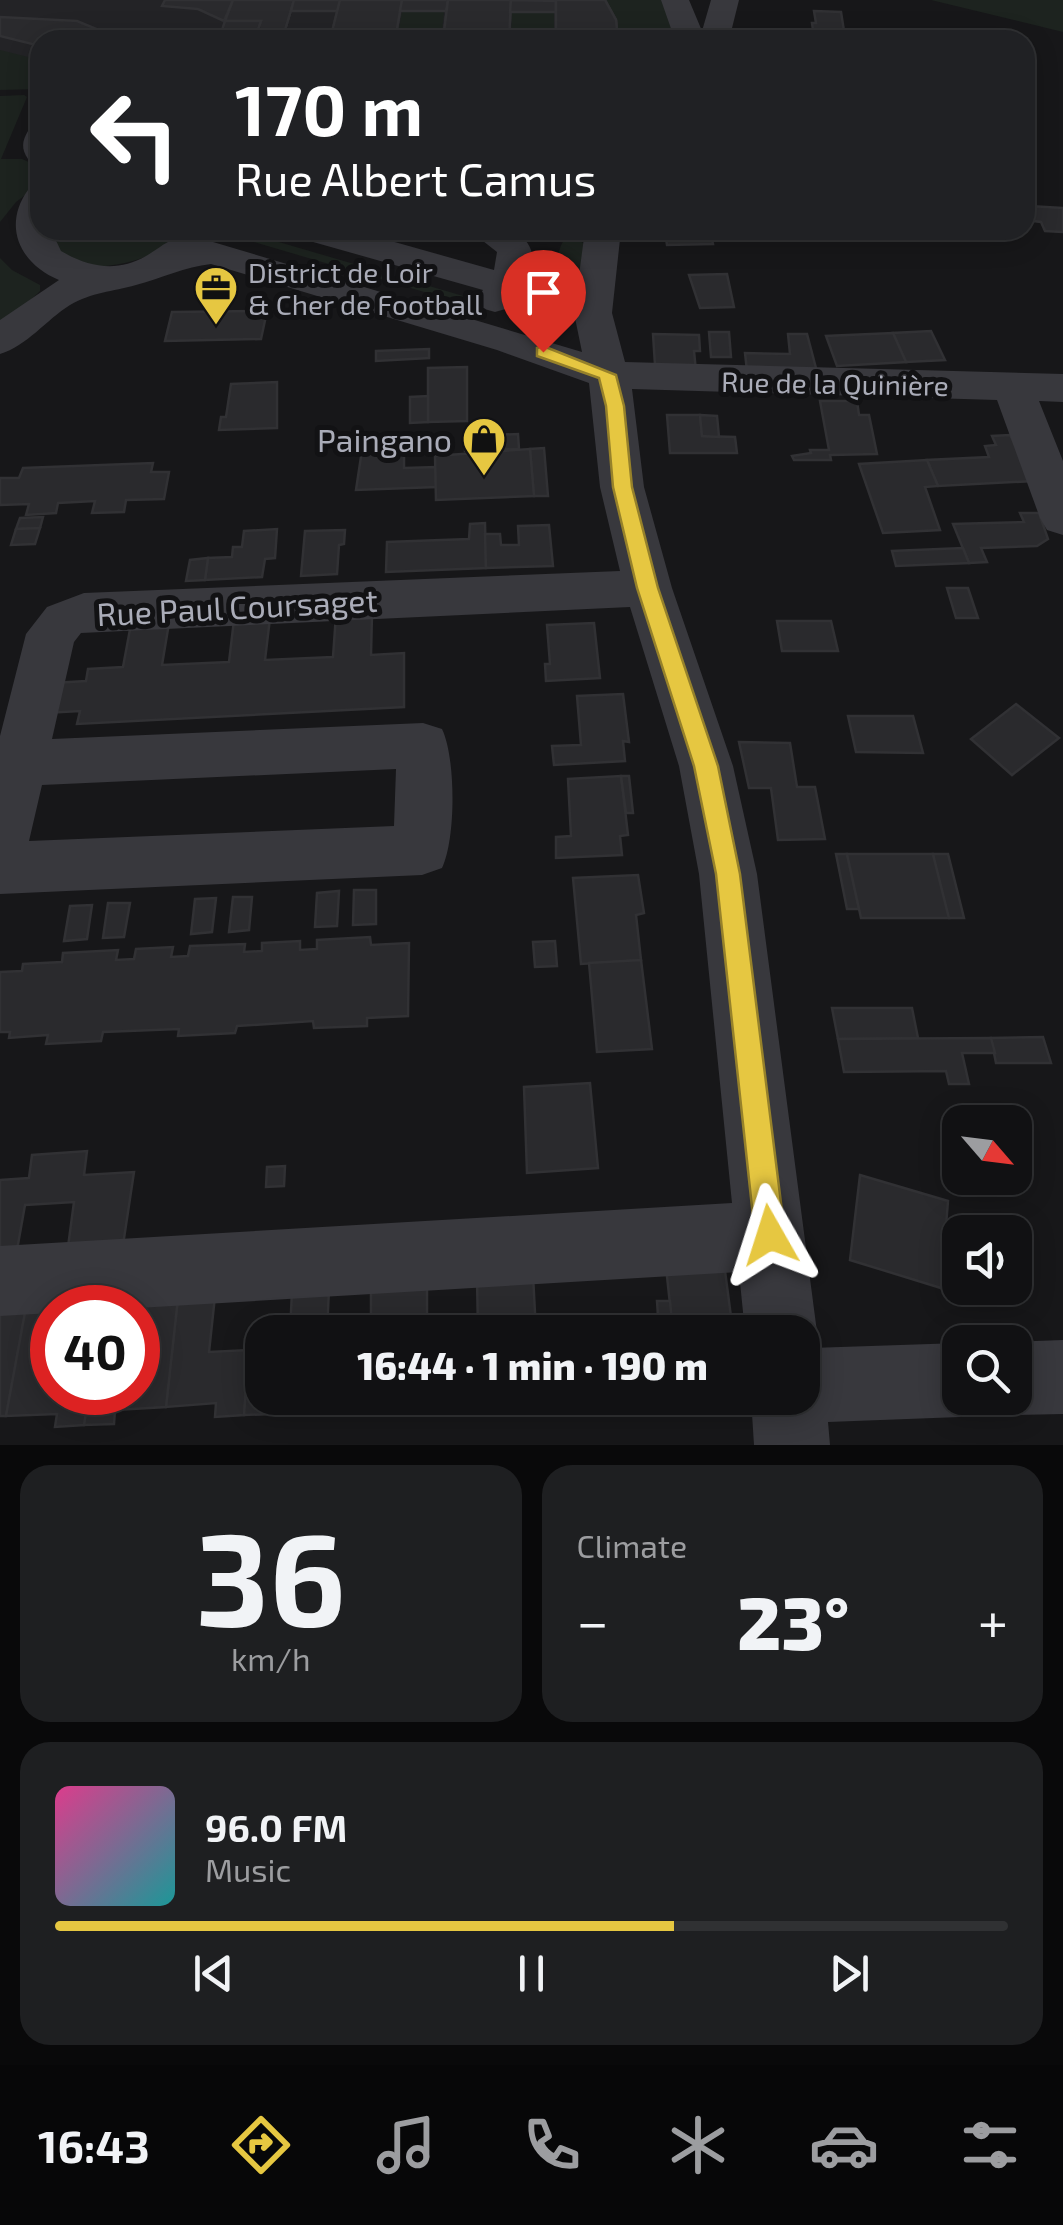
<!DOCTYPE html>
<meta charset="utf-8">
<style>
body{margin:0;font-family:"Exo 2",sans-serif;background:#1e1f21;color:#f1f3f6;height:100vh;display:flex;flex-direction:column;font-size:38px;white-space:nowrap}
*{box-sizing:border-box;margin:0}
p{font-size:32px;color:#9c9da0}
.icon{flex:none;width:55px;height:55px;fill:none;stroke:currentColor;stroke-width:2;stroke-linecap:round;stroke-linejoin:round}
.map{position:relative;height:1445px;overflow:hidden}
.panel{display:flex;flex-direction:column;gap:20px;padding:20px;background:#09090a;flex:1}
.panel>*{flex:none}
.top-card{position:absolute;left:30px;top:30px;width:1005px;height:210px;border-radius:30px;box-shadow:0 5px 25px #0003,0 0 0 2px #303133;background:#202124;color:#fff;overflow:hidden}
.needle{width:65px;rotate:118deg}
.tools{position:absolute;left:942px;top:1105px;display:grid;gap:20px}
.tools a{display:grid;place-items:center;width:90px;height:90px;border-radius:20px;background:#111113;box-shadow:0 5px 25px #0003,0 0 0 2px #303133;font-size:50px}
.speed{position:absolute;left:30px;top:1285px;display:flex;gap:20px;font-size:50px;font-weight:700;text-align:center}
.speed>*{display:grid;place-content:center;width:130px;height:130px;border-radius:50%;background:#111113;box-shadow:0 5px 25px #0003,0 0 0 2px #303133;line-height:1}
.speed .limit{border:15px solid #d22;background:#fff;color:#111}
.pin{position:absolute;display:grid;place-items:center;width:85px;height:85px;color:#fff;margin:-102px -42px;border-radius:50% 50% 50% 0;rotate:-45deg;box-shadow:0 0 10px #0007}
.pin .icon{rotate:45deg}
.me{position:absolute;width:110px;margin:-55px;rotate:354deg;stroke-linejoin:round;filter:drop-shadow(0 0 8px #0008)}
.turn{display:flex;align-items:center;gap:35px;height:210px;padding:0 40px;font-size:45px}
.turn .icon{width:130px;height:130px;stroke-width:2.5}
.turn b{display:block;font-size:70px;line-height:85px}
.big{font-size:75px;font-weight:800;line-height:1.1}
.panel .card{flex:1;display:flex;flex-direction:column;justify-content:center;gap:15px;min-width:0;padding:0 35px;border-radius:30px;background:#1e1f21}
.panel .dial{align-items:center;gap:0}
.dial b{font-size:130px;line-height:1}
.song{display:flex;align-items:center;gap:30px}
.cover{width:120px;height:120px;border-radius:15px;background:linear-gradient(135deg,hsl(330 70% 55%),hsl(180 70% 35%))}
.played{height:10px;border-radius:5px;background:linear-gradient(90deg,#e6c741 65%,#303133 65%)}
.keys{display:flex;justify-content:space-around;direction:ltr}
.heat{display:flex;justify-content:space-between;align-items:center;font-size:55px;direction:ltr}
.panel .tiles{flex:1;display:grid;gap:20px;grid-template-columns:1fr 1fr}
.card:last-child{grid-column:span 2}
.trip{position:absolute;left:245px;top:1315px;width:575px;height:100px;border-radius:30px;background:#111113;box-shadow:0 5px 25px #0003,0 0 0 2px #303133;font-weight:800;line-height:100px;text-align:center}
.menu{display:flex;height:160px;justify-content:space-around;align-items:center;background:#070708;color:#9c9da0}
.menu .icon{width:70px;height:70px}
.menu .selected{color:#e6c741}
.menu b{font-size:45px;color:#f1f3f6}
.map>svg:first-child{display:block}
.built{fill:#232326}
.green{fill:#1d231f}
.building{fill:#2a2a2d;stroke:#313134;stroke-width:2.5}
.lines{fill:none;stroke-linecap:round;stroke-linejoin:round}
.minor{fill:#38383d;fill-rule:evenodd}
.route{fill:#e6c741;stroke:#96812a;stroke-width:2.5}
.labels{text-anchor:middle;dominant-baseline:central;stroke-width:10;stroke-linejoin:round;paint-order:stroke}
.far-poi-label{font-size:28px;fill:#aaacb8;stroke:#121214;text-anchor:start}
.far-street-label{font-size:28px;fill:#aaacb8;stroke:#121214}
.poi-label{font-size:32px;fill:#aaacb8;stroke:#121214;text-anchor:end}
.street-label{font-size:32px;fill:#aaacb8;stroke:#121214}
</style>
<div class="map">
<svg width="1063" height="1445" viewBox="0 0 1063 1445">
<rect width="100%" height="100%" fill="#171719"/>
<!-- built -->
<path class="built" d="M0 0H605L616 20 618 40H40V87L0 88Z"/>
<!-- green -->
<g class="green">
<path d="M605 0H664L678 40H618L616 20Z"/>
<path d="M931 0H1063V32Z"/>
<path d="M402 12H444L441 40H397Z"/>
<path d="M512 12 554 13V40H511Z"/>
<path d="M0 50 40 60V89L0 90Z"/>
<path d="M24 95 27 97 1 159H22L40 167V184L16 202 0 222V96Z"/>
<path d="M40 230H183C155 262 115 268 75 267Z"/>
<path d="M227 230H238L477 300 472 306 223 233Z"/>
<path d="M567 236H575L584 244 579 306 558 300C553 284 555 248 567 236Z"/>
<path d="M0 258 12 270 40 285V291L0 330Z"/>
</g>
<!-- building -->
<g class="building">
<path d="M165 0H233L224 21 198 9 162 6Z"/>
<path d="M233 0H253L248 8 260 11 276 6 274 0H294L282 40H254L261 21H225Z"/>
<path d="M233 0H294L282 40H254L261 21H225Z"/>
<path d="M294 0H340L338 11H291Z"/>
<path d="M340 0H361L355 7 368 12 382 9 384 4 380 0H402L395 40H330Z"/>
<path d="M340 0H402L395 40H330Z"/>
<path d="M402 0H448L446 11H400Z"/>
<path d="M448 0H470L462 7 477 12 492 7 485 0H511L509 40H443Z"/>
<path d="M448 0H511L509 40H443Z"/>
<path d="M511 0 556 1V12H510Z"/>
<path d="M556 0H579L570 8 585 13 599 8 590 0H605L616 20 618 40H556Z"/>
<path d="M556 0H605L616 20 618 40H556Z"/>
<path d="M814 11 841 12 844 31 813 30 812 23H816Z"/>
<path d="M0 17 77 21 99 30 109 40H40V46L0 36Z"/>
<path d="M225 21H261L254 40H224L219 39Z"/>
<path d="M1029 206 1063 208V232L1045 231 1041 222 1034 221Z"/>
<path d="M710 230 713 244 667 245 665 232Z"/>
<path d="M727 274 734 307 700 308 689 275Z"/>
<path d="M267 311 261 339 165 341 172 312Z"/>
<path d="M931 331 945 360 906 362 893 333Z"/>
<path d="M709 332H729L731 357H711Z"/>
<path d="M893 333 906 362 837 366 826 336Z"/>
<path d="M653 334 699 335 700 351H694L696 371 655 365Z"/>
<path d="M788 334H807L817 372 747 371 745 353 790 354Z"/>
<path d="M429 349V358L376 361V351Z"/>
<path d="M467 367V421L428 422V368Z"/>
<path d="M277 382V428L219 430 221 417H226L231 384Z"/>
<path d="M428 396V422L410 423V397Z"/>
<path d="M820 401H857L859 415H869L877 454 830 455 831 460H794L792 456 811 453 810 450H829Z"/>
<path d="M667 415H700L702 436 735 437 737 453H670Z"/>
<path d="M700 415 717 416 719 437 702 436Z"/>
<path d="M518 434 519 449 465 451V436Z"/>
<path d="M1010 435 1033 481 938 486 927 460 989 457 985 446 996 445 992 436Z"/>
<path d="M544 448 548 496H534L530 449Z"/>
<path d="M391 449V456L404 455V468L436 467V487L356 490 362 450Z"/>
<path d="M530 449 534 496 436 500 435 456Z"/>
<path d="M927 460 938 486 925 487 940 530 883 533 859 464Z"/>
<path d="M153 463 151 472H169L164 499 126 500 124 512 92 513 95 501 58 503 56 513 26 515 29 504 0 505V478H19L23 468Z"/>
<path d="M1020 513H1039L1048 539 1037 546 981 548 987 562 969 563 953 524 1024 522Z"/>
<path d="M43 517 40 528 16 529 20 518Z"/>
<path d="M485 523 486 568 386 572 387 542 469 539 470 524Z"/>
<path d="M549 525 553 566 486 568 485 534H500L501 545H519L518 526Z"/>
<path d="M40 528 35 544 11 545 16 529Z"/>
<path d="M277 529 275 558 265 559 262 577 205 580 208 558 232 557 233 547H242L244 531Z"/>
<path d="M345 530 344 544 339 545 337 574 301 576 305 531Z"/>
<path d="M963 548 969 563 896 566 892 551Z"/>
<path d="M208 558 205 580 186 581 190 560Z"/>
<path d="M947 588H968L978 618H956Z"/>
<path d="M372 614 371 655 404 653V707L77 724 80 711 46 713 53 683 86 681 88 669 123 667 131 624 169 623 162 665 229 662 234 620 270 618 265 660 333 657 336 615Z"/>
<path d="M777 621H831L838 651H782Z"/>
<path d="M594 623 600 678 546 681 545 664H550L547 625Z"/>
<path d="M623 694 629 742 623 741 625 761 554 765 552 746 581 745 577 696Z"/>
<path d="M1016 704 1059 738 1012 775 971 739Z"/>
<path d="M848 716H913L923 753 856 752Z"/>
<path d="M739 742 790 743 797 787H815L825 839 778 840 771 788H749Z"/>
<path d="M621 776 628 835 620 836 622 855 556 858V837L571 836 568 779Z"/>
<path d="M621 776H629L633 813H626Z"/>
<path d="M836 854H847L859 909H847Z"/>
<path d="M847 854H933L949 918H861Z"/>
<path d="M933 854H948L964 918H949Z"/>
<path d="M638 875 644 913 636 915 641 960 581 964 573 878Z"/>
<path d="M354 890H376V924L353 925Z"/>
<path d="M339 891 337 926 315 927 317 893Z"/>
<path d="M233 897H252L249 930 229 932Z"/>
<path d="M216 898 212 932 191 934 195 899Z"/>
<path d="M108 903H130L124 937 103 938Z"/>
<path d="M92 905 87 939 64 941 70 906Z"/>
<path d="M370 937 371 945 409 943 408 1016 367 1018V1026L314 1028 313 1021 237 1026 235 1033 178 1036 179 1029 103 1032 101 1041 46 1044 48 1035 9 1038 10 1032H0V972L22 971 23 964 62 962 63 953 118 950 116 960 134 959 136 949 173 947 171 957 188 956 190 946 245 944 244 952 262 951V943L300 941V950L317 949V940Z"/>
<path d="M555 941 557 966 535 967 533 942Z"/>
<path d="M641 960 652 1049 597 1052 589 963Z"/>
<path d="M832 1008H912L918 1038 838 1039Z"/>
<path d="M1043 1037 1051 1063H996L991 1038Z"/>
<path d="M991 1038 995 1053H962L969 1084H949L946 1071 844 1072 838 1039Z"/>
<path d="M590 1083 598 1168 527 1173 524 1087Z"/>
<path d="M87 1151 84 1175 134 1172 123 1245 68 1247 74 1202 25 1205 17 1250 0 1251V1180L29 1178 32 1155Z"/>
<path d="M285 1166 284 1186 266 1187 267 1167Z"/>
<path d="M860 1175 948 1201 941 1288 850 1260Z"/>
<path d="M724 1263 733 1332H673L666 1267Z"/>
<path d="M533 1275 536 1332H371V1286L427 1282V1332L478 1330 477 1279Z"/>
<path d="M329 1289 327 1332H290L292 1292Z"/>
<path d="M215 1296 209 1352 249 1350 244 1415 215 1417 216 1403 166 1407 178 1298Z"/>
<path d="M178 1298 166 1407 115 1410 114 1424 84 1425 89 1392H138L141 1300Z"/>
<path d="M657 1301H670L673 1332H659Z"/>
<path d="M26 1307 6 1416H0V1309Z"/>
<path d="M26 1307 52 1308V1392H89L84 1425 55 1427 57 1414 6 1416Z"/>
<path d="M262 1349V1398H320L273 1400V1414L244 1415 249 1350Z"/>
</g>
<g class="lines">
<!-- minor -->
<g class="minor">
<path d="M661 0H689L702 31 711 0H739L729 40H675Z"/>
<path d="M40 128V162L28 159C21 149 22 141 28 131Z"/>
<path d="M40 186V230H51L61 251C88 267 117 273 146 256 155 251 164 243 174 239 188 234 199 243 213 242L582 352 574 313 585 230H621L612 313 625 362 1063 374V402L1039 401 1063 461V535L1047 530 1040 518 997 400 632 389 644 487 672 588 733 766 757 874 817 1332 811 1348 960 1343V1398H1015V1342H1011L1063 1340V1414L1015 1415 988 1402 960 1417 828 1422 830 1445H754L751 1398H802V1332H745L739 1272 138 1308H52V1313L0 1316V1246L732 1203 699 874 679 766 630 607 81 633 74 642 52 739 423 723 442 729C456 758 456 839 442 868L422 875 0 894V736L26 634 47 607 84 593 620 571 600 487 589 383 497 350 211 264C185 267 162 278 136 285 112 292 92 292 70 305 46 320 27 346 0 354V320L59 280C20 264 2 226 28 190ZM396 769 394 826 29 841 42 785Z"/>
<path d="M294 230H352L494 270 497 252 469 230H515C548 256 529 281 509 308L495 312 481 308 476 300 483 290 299 238Z"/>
</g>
</g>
<!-- route -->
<path class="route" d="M543 346 616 375 624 406 632 487 658 588 718 766 740 874 785 1235 781 1246 770 1250 760 1246 755 1235 716 874 694 766 637 588 613 487 606 406 599 378 537 356V348Z"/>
<!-- icons -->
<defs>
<symbol id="office-pin" viewBox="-11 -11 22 30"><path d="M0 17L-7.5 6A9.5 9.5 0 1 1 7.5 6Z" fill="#e6c741" stroke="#121214"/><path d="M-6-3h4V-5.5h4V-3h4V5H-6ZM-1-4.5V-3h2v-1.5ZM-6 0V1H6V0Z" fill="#111"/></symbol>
<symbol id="shop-pin" viewBox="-11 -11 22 30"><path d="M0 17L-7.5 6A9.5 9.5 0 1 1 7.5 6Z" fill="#e6c741" stroke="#121214"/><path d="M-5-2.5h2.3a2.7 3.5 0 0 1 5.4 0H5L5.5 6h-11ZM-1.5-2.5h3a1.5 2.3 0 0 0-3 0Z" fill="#111"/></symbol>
</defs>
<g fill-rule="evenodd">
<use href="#office-pin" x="191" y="263" width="50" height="68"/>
<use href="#shop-pin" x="459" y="414" width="50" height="68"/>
</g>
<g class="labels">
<!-- far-poi labels -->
<g class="far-poi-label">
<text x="248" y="272">District de Loir<tspan x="248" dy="32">&amp; Cher de Football</tspan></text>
</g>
<!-- far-street labels -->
<g class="far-street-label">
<text transform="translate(835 383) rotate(1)">Rue de la Quinière</text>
</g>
<!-- poi labels -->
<g class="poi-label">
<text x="452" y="439">Paingano</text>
</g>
<!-- street labels -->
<g class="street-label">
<text transform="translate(237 606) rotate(-3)">Rue Paul Coursaget</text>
</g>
</g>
</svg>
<div class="tools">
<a><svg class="needle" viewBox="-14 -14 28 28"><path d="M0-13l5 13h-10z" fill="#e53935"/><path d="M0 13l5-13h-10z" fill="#9c9da0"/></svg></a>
<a><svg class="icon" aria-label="sound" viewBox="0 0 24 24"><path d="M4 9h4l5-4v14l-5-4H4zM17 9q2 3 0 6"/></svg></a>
<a><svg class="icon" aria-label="search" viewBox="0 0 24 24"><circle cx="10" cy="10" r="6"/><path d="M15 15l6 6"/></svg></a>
</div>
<div class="speed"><div class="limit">40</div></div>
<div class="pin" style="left:543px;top:352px;background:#d93025"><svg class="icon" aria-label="arrive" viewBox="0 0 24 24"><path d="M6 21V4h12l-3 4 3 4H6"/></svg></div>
<svg class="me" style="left:770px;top:1235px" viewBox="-20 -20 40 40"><path d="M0-17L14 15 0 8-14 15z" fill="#e6c741" stroke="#fff" stroke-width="4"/></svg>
<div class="trip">16:44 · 1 min · 190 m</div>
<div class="top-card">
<div class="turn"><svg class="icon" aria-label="left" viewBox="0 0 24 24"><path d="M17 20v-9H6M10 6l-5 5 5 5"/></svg><div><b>170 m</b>Rue Albert Camus</div></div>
</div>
</div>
<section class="panel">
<div class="tiles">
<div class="card dial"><b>36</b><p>km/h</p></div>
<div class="card"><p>Climate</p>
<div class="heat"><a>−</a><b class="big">23°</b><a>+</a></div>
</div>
<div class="card">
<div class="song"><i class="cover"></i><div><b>96.0 FM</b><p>Music</p></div></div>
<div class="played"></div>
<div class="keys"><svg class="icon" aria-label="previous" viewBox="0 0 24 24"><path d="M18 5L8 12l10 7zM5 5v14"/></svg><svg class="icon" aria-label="pause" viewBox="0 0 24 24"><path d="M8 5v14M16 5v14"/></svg><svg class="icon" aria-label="next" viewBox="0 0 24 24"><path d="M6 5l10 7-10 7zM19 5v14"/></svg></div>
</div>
</div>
</section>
<nav class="menu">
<b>16:43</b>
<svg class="icon selected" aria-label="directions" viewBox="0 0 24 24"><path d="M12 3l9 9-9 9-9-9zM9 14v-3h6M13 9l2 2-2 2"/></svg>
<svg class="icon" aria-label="music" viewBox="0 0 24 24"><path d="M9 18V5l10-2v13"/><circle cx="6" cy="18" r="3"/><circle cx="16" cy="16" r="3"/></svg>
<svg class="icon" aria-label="phone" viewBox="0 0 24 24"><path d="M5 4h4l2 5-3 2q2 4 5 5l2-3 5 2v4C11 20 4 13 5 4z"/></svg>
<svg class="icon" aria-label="climate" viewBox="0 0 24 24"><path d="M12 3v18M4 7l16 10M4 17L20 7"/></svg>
<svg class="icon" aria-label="car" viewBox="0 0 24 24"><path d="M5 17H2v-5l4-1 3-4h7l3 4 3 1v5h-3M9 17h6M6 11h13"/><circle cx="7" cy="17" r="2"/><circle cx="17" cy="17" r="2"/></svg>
<svg class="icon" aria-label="filters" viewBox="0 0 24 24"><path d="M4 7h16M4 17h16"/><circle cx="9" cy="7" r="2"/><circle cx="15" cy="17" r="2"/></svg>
</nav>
